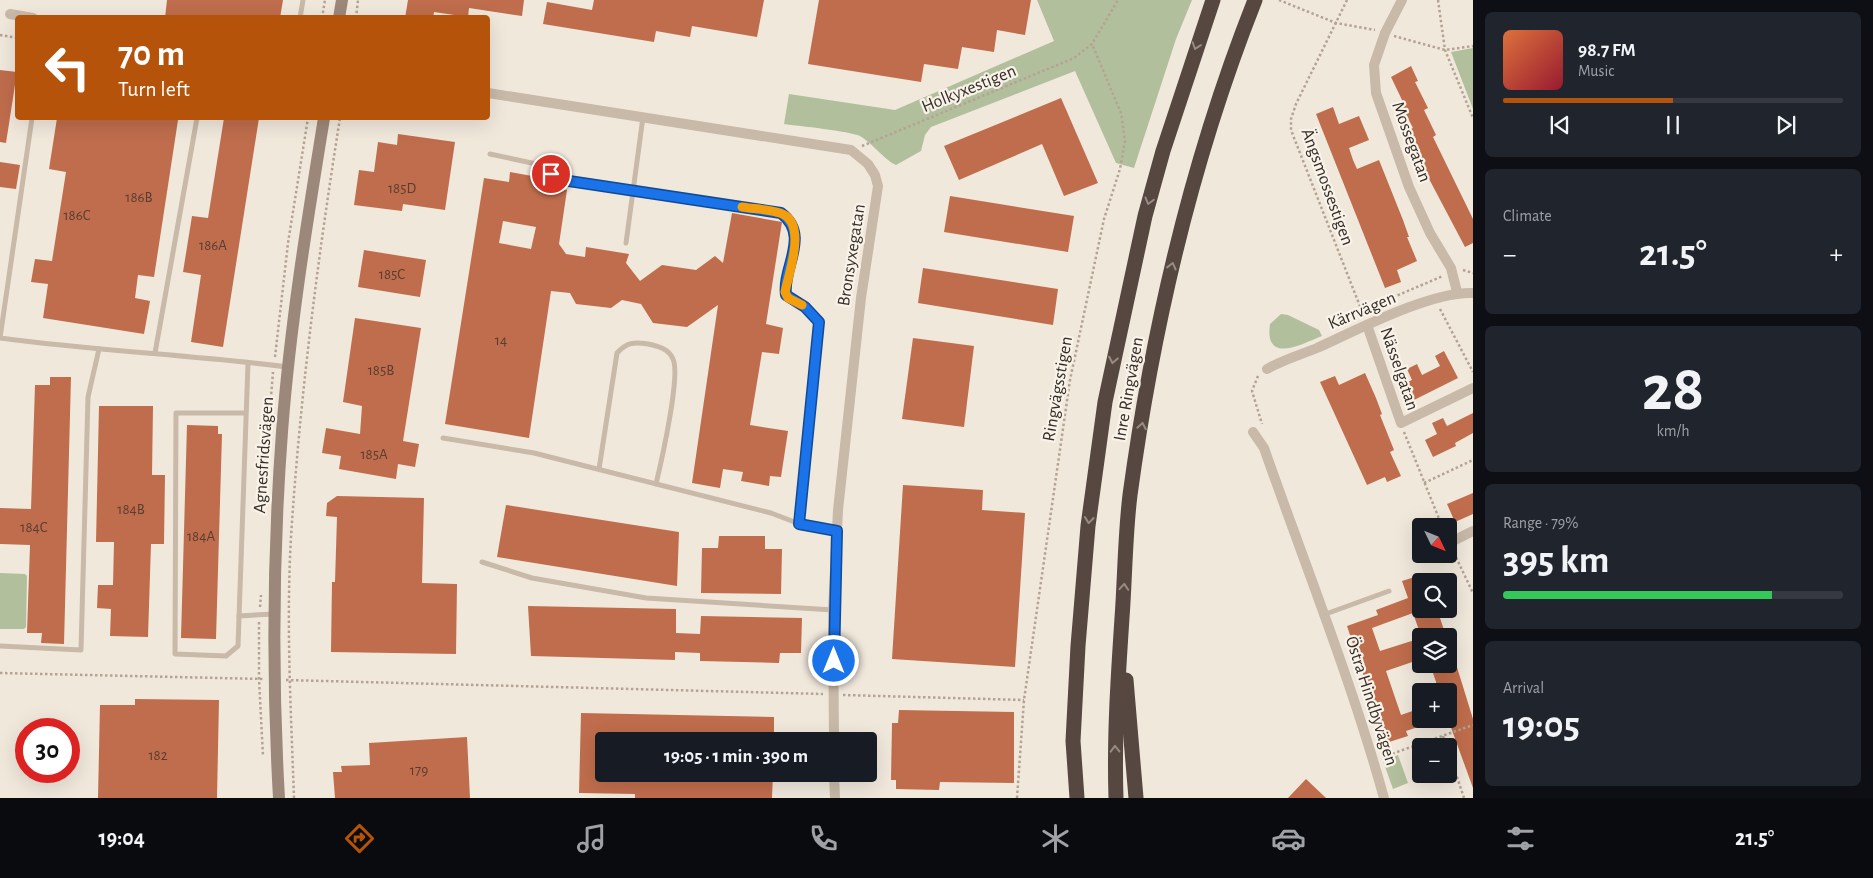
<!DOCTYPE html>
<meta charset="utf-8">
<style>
body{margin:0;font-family:"Alegreya Sans",sans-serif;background:#20242c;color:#f1f3f6;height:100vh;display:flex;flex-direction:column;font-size:19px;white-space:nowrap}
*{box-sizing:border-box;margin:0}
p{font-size:16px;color:#9ea1a6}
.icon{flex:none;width:28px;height:28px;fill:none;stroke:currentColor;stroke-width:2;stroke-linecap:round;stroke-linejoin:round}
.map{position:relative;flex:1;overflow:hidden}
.sheet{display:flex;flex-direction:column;gap:12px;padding:12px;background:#0d0f14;width:400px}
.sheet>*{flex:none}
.guide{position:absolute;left:15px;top:15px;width:475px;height:105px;border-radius:5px;box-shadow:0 5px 20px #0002;background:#b45309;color:#fff;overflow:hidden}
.needle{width:32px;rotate:133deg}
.buttons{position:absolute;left:1412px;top:518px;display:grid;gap:10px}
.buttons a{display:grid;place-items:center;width:45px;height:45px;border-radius:5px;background:#171b24;box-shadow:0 5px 20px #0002;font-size:25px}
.speed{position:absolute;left:15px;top:718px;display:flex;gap:10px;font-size:25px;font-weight:700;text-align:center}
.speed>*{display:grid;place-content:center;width:65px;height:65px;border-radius:50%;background:#171b24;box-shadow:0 5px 20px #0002;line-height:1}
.speed .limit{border:8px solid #d22;background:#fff;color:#111}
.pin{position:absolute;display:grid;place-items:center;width:42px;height:42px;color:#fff;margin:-21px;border:2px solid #fff;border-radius:50%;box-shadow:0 1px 5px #0007}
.me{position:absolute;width:55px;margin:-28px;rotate:0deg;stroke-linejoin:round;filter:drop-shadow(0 0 4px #0008)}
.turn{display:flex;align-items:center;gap:18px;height:105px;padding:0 20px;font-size:22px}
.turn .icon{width:65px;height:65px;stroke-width:2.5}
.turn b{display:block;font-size:35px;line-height:42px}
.big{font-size:38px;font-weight:700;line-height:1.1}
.sheet .tile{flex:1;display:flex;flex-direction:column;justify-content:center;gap:8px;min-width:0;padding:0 18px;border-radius:8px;background:#20242c}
.sheet .dial{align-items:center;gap:0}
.dial b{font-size:65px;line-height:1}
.song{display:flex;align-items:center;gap:15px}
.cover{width:60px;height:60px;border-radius:8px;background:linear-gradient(135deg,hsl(20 70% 55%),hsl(350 70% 35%))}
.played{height:5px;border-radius:2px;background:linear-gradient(90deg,#b45309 50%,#363941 50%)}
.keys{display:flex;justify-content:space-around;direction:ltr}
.heat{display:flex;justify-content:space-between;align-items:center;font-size:28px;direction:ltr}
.charge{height:8px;border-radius:4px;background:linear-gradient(90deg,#34c759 79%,#363941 0)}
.trip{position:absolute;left:595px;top:732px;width:282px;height:50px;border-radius:5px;background:#171b24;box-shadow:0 5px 20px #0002;font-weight:700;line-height:50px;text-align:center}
.menu{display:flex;height:80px;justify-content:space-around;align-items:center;background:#090b0e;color:#9ea1a6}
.menu .icon{width:35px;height:35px}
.menu .selected{color:#b45309}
.menu b{font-size:22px;color:#f1f3f6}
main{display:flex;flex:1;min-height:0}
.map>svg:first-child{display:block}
.green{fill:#b2bf9d}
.building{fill:#bf6d4c;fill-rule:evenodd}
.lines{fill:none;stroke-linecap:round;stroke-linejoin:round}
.path{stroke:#b4a393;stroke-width:2.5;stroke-dasharray:2.5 2.5;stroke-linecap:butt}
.service{stroke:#c8b9a9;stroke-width:5}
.minor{stroke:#c8b9a9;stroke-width:10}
.secondary{stroke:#9c887a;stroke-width:12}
.motorway{stroke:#564840;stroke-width:15}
.oneway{stroke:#978c83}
.route-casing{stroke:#114b97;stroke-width:12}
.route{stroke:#1a73e8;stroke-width:9}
.slow{stroke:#f59e0b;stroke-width:9}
.labels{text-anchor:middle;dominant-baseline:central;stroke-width:4.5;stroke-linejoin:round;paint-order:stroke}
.number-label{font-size:15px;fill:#583d31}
.street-label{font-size:18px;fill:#352d28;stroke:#f8f2e8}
</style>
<main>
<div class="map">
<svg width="1473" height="798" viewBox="0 0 1473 798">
<rect width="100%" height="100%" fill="#f1e8dc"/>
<!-- green -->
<g class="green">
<path d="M1037 0H1192L1176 39 1134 168 1116 163 1075 71 931 127 925 135 921 151 896 165C886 161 872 143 860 136 849 131 799 126 784 124L789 94 895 110 1054 41Z"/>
<path d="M1473 48V109L1451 52Z"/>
<path d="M1281 314 1288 315 1319 330 1322 336C1302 344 1264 365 1270 324Z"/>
<path d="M0 573 25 574 27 576 26 627 24 629H0Z"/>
<path d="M1398 755 1408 783 1393 789 1383 761Z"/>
</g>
<!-- building -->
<g class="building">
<path d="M167 0H283L280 18H165Z"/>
<path d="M408 0H524L522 16 469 8 468 17 434 12 433 18H405Z"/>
<path d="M594 0H764L757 37 692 26 690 37 656 31 654 42 543 24 547 2 592 10Z"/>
<path d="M819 0H1031L1025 35 997 30 994 52 962 47 958 69 924 64 921 82 808 64Z"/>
<path d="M1411 66 1418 81 1415 82 1428 108 1424 110 1436 135 1433 137 1473 219V243L1465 247 1418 158 1422 156 1409 130 1413 128 1400 103 1403 102 1391 77Z"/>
<path d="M0 70 17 72 6 143 0 142Z"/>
<path d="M1061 98 1098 183 1064 196 1042 144 959 180 944 146Z"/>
<path d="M1333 107 1339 124 1359 116 1369 140 1349 148 1353 160 1357 169 1379 160 1403 220 1409 237H1407L1417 261 1397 270 1401 282 1385 288 1316 114Z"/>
<path d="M57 118H161L178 120 154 277 138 275 135 298 150 301 144 334 43 318 48 284 31 282 35 259 52 261 66 172 49 169Z"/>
<path d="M224 118H259L223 347 191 342 201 275 183 272 192 216 208 218Z"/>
<path d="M398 134 455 142 445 210 403 204 402 211 354 205 359 170 374 172 378 142 397 145Z"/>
<path d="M0 162 20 165 16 189 0 187Z"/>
<path d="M510 172 543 178 541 186 567 190 559 244 566 254 585 257 586 247 629 254 626 263 640 281 662 265 696 270 715 256 723 263 732 213 782 222 766 324 783 328 779 354 762 352 750 425 788 431 781 477 770 476 769 486 741 481 743 472 723 469 720 488 692 483 718 305 687 327 653 323 641 304 622 300 611 308 576 304 570 293 551 291 529 438 445 424 484 178 509 182ZM503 221 536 227 531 249 499 243Z"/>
<path d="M950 196 1074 216 1068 252 944 232Z"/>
<path d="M364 250 426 260 420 297 358 287Z"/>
<path d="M923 268 1058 289 1053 325 918 303Z"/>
<path d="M355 318 421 328 403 441 419 444 415 467 398 464 396 479 339 469 341 456 322 453 326 428 360 434 362 406 343 402Z"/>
<path d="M913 338 974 346 964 427 902 419Z"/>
<path d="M1444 351 1458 378 1408 403 1400 385 1412 380 1407 369 1417 364 1422 375 1440 366 1435 356Z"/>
<path d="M1365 373 1376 398 1382 414 1380 415 1394 450 1390 452 1401 476 1387 482 1385 477 1367 485 1320 382 1335 376 1339 385Z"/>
<path d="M50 377H71L64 644 41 643 42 633H27L30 545 0 544V508L31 509 35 385H50Z"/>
<path d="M99 406H153L152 475H165L164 544H151L148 637 110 636 111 609 97 608 98 585H113L114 542H96Z"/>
<path d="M1473 413V433L1455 443 1456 446 1433 457 1425 440 1437 434 1432 423 1443 418 1447 426Z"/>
<path d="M187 425 218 426V434H222L216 639 181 638Z"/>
<path d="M903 485 983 490 982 510 1025 513 1015 667 892 659Z"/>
<path d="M1473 493V514L1455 522 1447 504Z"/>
<path d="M337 496 424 498 422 583 457 584 456 654 331 652 332 582H335L337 517 326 516 327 503Z"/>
<path d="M506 505 679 532 677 586 497 557Z"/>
<path d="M719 536H765V549H782L781 594 701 593 702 548H718Z"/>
<path d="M1421 575V609H1437L1446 636H1421L1413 613 1372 628 1380 651 1421 638V659L1386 671 1401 715 1421 708V726L1406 731 1408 736 1386 743 1347 626 1378 615 1376 610 1408 598 1402 581Z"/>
<path d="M528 606 676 609V633L700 634 701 616 802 618 801 653H780L779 663 700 661V653L675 652V660L531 656Z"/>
<path d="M1430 664H1456L1473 719V788L1449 722V691H1439Z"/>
<path d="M135 699 219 700 217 798H98L100 705H135Z"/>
<path d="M899 710 1014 712V783L940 782 939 790 896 789V780H891L892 723H898Z"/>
<path d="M581 713 774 717V741H604V774H773L772 798H635V794L579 793Z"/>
<path d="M467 737 470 798H335L333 772H342L341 766 370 765 369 743Z"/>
<path d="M1306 779 1326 798H1288Z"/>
</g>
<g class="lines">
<!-- path -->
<g class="path">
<path d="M1279 0 1336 23 1375 30"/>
<path d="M1347 0 1296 104 1291 119V130L1363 314"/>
<path d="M1438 0 1445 50 1473 118"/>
<path d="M322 18 325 0"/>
<path d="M356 18 358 0"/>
<path d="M0 35 18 38"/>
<path d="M1394 36 1445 50 1473 46"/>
<path d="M862 146 1074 58 1092 44 1118 0"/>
<path d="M1463 270 1473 273"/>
<path d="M1360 307H1370L1443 276"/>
<path d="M1440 309 1473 372"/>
<path d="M275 357 288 243 308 118"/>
<path d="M1258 376 1252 391 1262 424"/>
<path d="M270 409 273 372"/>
<path d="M1404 432 1442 526"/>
<path d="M1424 483 1473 460"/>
<path d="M264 507 267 455"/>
<path d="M1454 553 1473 593"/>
<path d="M260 607 261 595"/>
<path d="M259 622V679L263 756"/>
<path d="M0 673 263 679"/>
<path d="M286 680 823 694"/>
<path d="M843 695 1024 700"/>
<path d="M1443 736 1446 746"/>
<path d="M1449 753 1464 798"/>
<path d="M1383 757 1473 725"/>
<path d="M294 798C291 712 286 624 291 537 300 397 318 256 340 118"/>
<path d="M1017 798 1024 700 1070 380 1104 219 1120 169 1125 141 1121 113 1092 44"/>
</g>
<!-- service -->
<g class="service">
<path d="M300 18 303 0"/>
<path d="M32 118 0 338C96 351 192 355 288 367"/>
<path d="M490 154 541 165 547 168 556 178 781 213C812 235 782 267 786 295L814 314 819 321 799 524"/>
<path d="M626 243 643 117"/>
<path d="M155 353 197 118"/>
<path d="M245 413H176L175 654 226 656 238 646 248 363"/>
<path d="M443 438 534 453 771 513 805 526 837 531"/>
<path d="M599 469 617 353C627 342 634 342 648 344 658 346 669 349 673 359 681 375 661 463 656 484"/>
<path d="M482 562 532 578 646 598 833 610"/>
<path d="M1323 615 1389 591"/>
<path d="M239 616 273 614"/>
<path d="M0 646 81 650 88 397 99 349"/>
</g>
<!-- minor -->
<g class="minor">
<path d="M1402 0 1385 33 1374 65 1376 93 1409 187 1430 233 1451 268 1457 292"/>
<path d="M10 14 33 18"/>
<path d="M488 93 851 150 868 164 875 175 878 186 861 298 838 510 833 610 834 741"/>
<path d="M1367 325 1401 423 1473 388"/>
<path d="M1267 369C1283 360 1300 355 1317 348 1357 330 1431 291 1473 293"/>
<path d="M1253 432 1264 448C1305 565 1351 679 1384 798"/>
<path d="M1449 543 1473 531"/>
<path d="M834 774 835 798"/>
</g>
<!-- secondary -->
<g class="secondary">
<path d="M339 18 342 0"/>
<path d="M279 798C272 677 273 553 282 432 290 326 307 222 324 118"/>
</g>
<!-- motorway -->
<g class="motorway">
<path d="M1126 680 1136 798"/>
<path d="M1077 798 1073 741 1078 646 1088 526 1105 402 1145 216 1163 151 1213 0"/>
<path d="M1116 798C1114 738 1118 678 1122 618 1125 577 1125 536 1130 495 1153 326 1192 159 1255 0"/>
</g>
</g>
<!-- one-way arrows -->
<defs><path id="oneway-chevron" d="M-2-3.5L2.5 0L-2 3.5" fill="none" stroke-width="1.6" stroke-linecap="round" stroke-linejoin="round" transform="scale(1.25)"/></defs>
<g class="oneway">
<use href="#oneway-chevron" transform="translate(1196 46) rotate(109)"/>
<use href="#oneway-chevron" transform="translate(1149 201) rotate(105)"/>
<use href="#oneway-chevron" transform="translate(1172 266) rotate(-76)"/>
<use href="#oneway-chevron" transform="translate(1113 360) rotate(101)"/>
<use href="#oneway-chevron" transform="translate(1142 426) rotate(-80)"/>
<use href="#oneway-chevron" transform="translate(1089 520) rotate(96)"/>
<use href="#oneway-chevron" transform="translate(1124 587) rotate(-86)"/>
<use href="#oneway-chevron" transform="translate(1115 749) rotate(-91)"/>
</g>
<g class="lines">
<defs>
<path id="route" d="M551 174 556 178 569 181 781 213C811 236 782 267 786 295L805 307 819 322 799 524 837 531 834 661"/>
</defs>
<!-- route casing -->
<use href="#route" class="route-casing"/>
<!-- route -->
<use href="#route" class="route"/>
<!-- slow -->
<path class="slow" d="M742 207C754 209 768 209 780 213 808 222 789 272 785 292L788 298 802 305"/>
</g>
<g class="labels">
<!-- number labels -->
<g class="number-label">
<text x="402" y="188">185D</text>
<text x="139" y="197">186B</text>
<text x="77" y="215">186C</text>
<text x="213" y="245">186A</text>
<text x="392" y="274">185C</text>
<text x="501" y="340">14</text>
<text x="381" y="370">185B</text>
<text x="374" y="454">185A</text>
<text x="131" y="509">184B</text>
<text x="34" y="527">184C</text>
<text x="201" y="536">184A</text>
<text x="158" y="755">182</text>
<text x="419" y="770">179</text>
</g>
<!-- street labels -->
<g class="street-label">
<text transform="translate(969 89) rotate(-22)">Holkyxestigen</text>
<text transform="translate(1411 142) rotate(70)">Mossegatan</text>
<text transform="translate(1327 187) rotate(70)">Ängsmossestigen</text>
<text transform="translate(852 255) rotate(-81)">Bronsyxegatan</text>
<text transform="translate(1362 311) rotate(-23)">Kärrvägen</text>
<text transform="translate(1399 369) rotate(71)">Nässelgatan</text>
<text transform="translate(1058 389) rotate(-80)">Ringvägsstigen</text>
<text transform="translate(1129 389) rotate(-80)">Inre Ringvägen</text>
<text transform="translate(264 455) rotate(-86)">Agnesfridsvägen</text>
<text transform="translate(1371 701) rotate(72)">Östra Hindbyvägen</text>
</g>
</g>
</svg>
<div class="buttons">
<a><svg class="needle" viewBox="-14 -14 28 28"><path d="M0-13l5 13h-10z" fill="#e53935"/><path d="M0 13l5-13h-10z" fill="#9ea1a6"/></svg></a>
<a><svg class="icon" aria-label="search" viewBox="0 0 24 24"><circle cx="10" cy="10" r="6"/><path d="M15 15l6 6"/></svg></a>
<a><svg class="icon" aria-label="layers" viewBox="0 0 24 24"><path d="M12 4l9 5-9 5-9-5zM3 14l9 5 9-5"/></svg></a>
<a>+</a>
<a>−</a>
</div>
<div class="speed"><div class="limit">30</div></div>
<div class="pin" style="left:551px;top:174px;background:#d93025"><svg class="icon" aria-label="arrive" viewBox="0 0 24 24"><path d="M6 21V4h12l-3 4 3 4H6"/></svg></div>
<svg class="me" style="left:834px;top:661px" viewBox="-20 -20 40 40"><circle r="17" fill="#1a73e8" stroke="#fff" stroke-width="3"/><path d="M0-11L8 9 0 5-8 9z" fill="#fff"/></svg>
<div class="trip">19:05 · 1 min · 390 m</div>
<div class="guide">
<div class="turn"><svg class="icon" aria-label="left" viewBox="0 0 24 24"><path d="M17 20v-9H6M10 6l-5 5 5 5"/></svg><div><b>70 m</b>Turn left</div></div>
</div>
</div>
<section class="sheet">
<div class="tile">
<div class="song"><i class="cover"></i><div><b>98.7 FM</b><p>Music</p></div></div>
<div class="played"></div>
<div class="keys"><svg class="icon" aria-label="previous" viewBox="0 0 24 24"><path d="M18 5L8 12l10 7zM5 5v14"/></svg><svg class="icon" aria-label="pause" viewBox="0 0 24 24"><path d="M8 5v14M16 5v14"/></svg><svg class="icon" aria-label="next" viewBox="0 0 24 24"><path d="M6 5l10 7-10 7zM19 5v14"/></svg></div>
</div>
<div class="tile"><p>Climate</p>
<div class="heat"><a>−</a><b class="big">21.5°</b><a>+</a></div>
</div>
<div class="tile dial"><b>28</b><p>km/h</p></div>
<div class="tile"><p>Range · 79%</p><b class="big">395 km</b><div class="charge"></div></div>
<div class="tile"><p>Arrival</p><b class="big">19:05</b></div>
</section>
</main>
<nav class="menu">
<b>19:04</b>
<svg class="icon selected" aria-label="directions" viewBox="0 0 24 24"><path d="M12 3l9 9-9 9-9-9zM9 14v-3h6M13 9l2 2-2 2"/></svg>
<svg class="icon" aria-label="music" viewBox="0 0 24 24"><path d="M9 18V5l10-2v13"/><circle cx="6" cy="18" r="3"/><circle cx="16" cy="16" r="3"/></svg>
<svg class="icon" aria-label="phone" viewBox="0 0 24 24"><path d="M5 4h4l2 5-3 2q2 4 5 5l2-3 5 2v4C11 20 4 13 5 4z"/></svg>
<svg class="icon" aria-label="climate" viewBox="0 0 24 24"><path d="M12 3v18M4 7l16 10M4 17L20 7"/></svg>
<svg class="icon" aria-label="car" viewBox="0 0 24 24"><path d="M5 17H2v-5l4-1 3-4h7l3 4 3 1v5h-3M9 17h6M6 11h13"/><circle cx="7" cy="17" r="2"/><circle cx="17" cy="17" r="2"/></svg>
<svg class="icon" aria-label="filters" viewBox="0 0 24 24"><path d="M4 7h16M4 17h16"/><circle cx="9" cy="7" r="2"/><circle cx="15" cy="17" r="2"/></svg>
<b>21.5°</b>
</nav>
